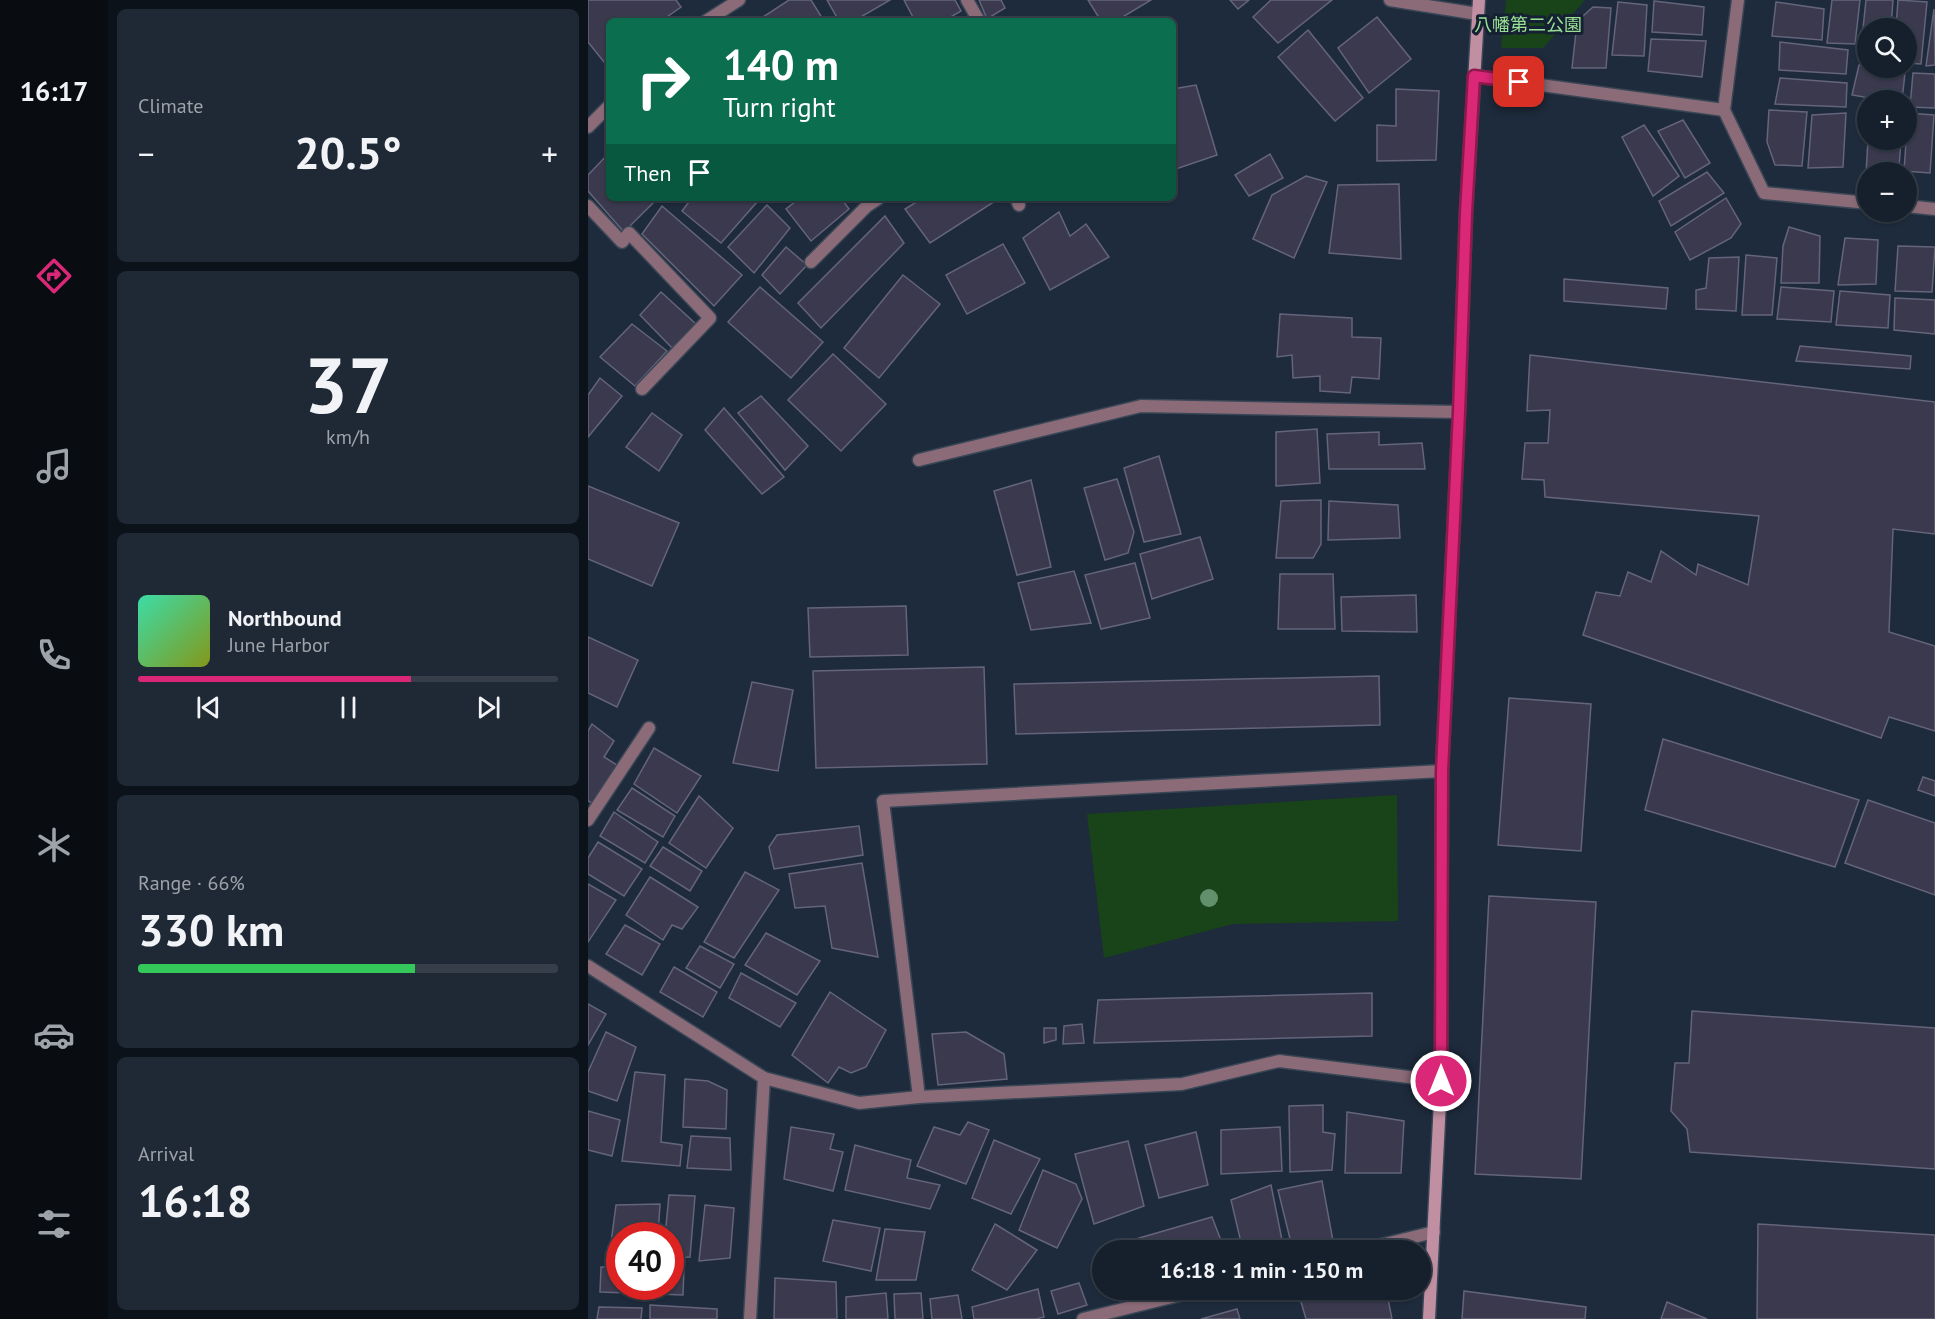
<!DOCTYPE html>
<meta charset="utf-8">
<style>
body{margin:0;font-family:"PT Sans","Noto Sans JP",sans-serif;background:#1f2835;color:#f1f3f6;height:100vh;display:flex;flex-direction:column;font-size:22px;white-space:nowrap}
*{box-sizing:border-box;margin:0}
p{font-size:20px;color:#9ea3aa}
.icon{flex:none;width:33px;height:33px;fill:none;stroke:currentColor;stroke-width:2;stroke-linecap:round;stroke-linejoin:round}
.map{position:relative;flex:1;overflow:hidden}
.panel{display:flex;flex-direction:column;gap:9px;padding:9px;background:#0c1219;width:480px}
.panel>*{flex:none}
.top-card{position:absolute;left:18px;top:18px;width:570px;height:183px;border-radius:9px;box-shadow:0 2px 4px #0004,0 0 0 2px #353e49;background:#0b6e4f;color:#fff;overflow:hidden}
.tools{position:absolute;left:1269px;top:18px;display:grid;gap:12px}
.tools a{display:grid;place-items:center;width:60px;height:60px;border-radius:50%;background:#16202d;box-shadow:0 2px 4px #0004,0 0 0 2px #353e49;font-size:30px}
.speed{position:absolute;left:18px;top:1222px;display:flex;gap:12px;font-size:30px;font-weight:700;text-align:center}
.speed>*{display:grid;place-content:center;width:78px;height:78px;border-radius:50%;background:#16202d;box-shadow:0 2px 4px #0004,0 0 0 2px #353e49;line-height:1}
.speed .limit{border:9px solid #d22;background:#fff;color:#111}
.pin{position:absolute;display:grid;place-items:center;width:51px;height:51px;color:#fff;margin:-26px;border-radius:12px;box-shadow:0 3px 9px #0006}
.me{position:absolute;width:66px;margin:-33px;rotate:0deg;stroke-linejoin:round;filter:drop-shadow(0 0 4px #0008)}
.turn{display:flex;align-items:center;gap:21px;height:126px;padding:0 18px;font-size:27px}
.turn .icon{width:78px;height:78px;stroke-width:2.5}
.turn b{display:block;font-size:42px;line-height:51px}
.then{display:flex;align-items:center;height:57px;padding:0 18px;background:#0003;gap:12px;font-size:22px}
.big{font-size:45px;font-weight:700;line-height:1.1}
.panel .card{flex:1;display:flex;flex-direction:column;justify-content:center;gap:9px;min-width:0;padding:0 21px;border-radius:9px;background:#1f2835}
.panel .dial{align-items:center;gap:0}
.dial b{font-size:78px;line-height:1}
.song{display:flex;align-items:center;gap:18px}
.cover{width:72px;height:72px;border-radius:9px;background:linear-gradient(135deg,hsl(160 70% 55%),hsl(70 70% 35%))}
.played{height:6px;border-radius:3px;background:linear-gradient(90deg,#db2777 65%,#353e49 65%)}
.keys{display:flex;justify-content:space-around;direction:ltr}
.heat{display:flex;justify-content:space-between;align-items:center;font-size:33px;direction:ltr}
.charge{height:9px;border-radius:4px;background:linear-gradient(90deg,#34c759 66%,#353e49 0)}
.trip{position:absolute;left:504px;top:1240px;width:339px;height:60px;border-radius:30px;background:#16202d;box-shadow:0 2px 4px #0004,0 0 0 2px #353e49;font-weight:700;line-height:60px;text-align:center}
main{display:flex;flex:1;min-height:0}
.tabs{display:flex;flex-direction:column;width:108px;justify-content:space-around;align-items:center;background:#090d12;color:#9ea3aa}
.tabs .icon{width:42px;height:42px}
.tabs .on{color:#db2777}
.tabs b{font-size:27px;color:#f1f3f6}
.map>svg:first-child{display:block}
.green{fill:#194318}
.building{fill:#3a394e;stroke:#64647b;stroke-width:1.5}
.lines{fill:none;stroke-linecap:round;stroke-linejoin:round}
.lane-casing{stroke:#394656;stroke-width:15}
.street-casing{stroke:#394656;stroke-width:15}
.secondary-casing{stroke:#394656;stroke-width:15}
.lane{stroke:#8a6b77;stroke-width:12}
.street{stroke:#8a6b77;stroke-width:12}
.secondary{stroke:#c18fa2;stroke-width:12}
.tree{fill:#628f6c}
.route-casing{stroke:#8e194d;stroke-width:15}
.route{stroke:#db2777;stroke-width:10}
.labels{text-anchor:middle;dominant-baseline:central;stroke-width:6;stroke-linejoin:round;paint-order:stroke}
.park-label{font-size:18px;fill:#99e194;stroke:#152132}
</style>
<main>
<nav class="tabs">
<b>16:17</b>
<svg class="icon on" aria-label="directions" viewBox="0 0 24 24"><path d="M12 3l9 9-9 9-9-9zM9 14v-3h6M13 9l2 2-2 2"/></svg>
<svg class="icon" aria-label="music" viewBox="0 0 24 24"><path d="M9 18V5l10-2v13"/><circle cx="6" cy="18" r="3"/><circle cx="16" cy="16" r="3"/></svg>
<svg class="icon" aria-label="phone" viewBox="0 0 24 24"><path d="M5 4h4l2 5-3 2q2 4 5 5l2-3 5 2v4C11 20 4 13 5 4z"/></svg>
<svg class="icon" aria-label="climate" viewBox="0 0 24 24"><path d="M12 3v18M4 7l16 10M4 17L20 7"/></svg>
<svg class="icon" aria-label="car" viewBox="0 0 24 24"><path d="M5 17H2v-5l4-1 3-4h7l3 4 3 1v5h-3M9 17h6M6 11h13"/><circle cx="7" cy="17" r="2"/><circle cx="17" cy="17" r="2"/></svg>
<svg class="icon" aria-label="filters" viewBox="0 0 24 24"><path d="M4 7h16M4 17h16"/><circle cx="9" cy="7" r="2"/><circle cx="15" cy="17" r="2"/></svg>
</nav>
<section class="panel">
<div class="card"><p>Climate</p>
<div class="heat"><a>−</a><b class="big">20.5°</b><a>+</a></div>
</div>
<div class="card dial"><b>37</b><p>km/h</p></div>
<div class="card">
<div class="song"><i class="cover"></i><div><b>Northbound</b><p>June Harbor</p></div></div>
<div class="played"></div>
<div class="keys"><svg class="icon" aria-label="previous" viewBox="0 0 24 24"><path d="M18 5L8 12l10 7zM5 5v14"/></svg><svg class="icon" aria-label="pause" viewBox="0 0 24 24"><path d="M8 5v14M16 5v14"/></svg><svg class="icon" aria-label="next" viewBox="0 0 24 24"><path d="M6 5l10 7-10 7zM19 5v14"/></svg></div>
</div>
<div class="card"><p>Range · 66%</p><b class="big">330 km</b><div class="charge"></div></div>
<div class="card"><p>Arrival</p><b class="big">16:18</b></div>
</section>
<div class="map">
<svg width="1347" height="1319" viewBox="0 0 1347 1319">
<rect width="100%" height="100%" fill="#1e2b3c"/>
<!-- green -->
<g class="green">
<path d="M918 0H997L955 48H913Z"/>
<path d="M809 795 810 921 645 924 516 958 499 814Z"/>
</g>
<!-- building -->
<g class="building">
<path d="M0 0H88L93 7 73 21H21V58L16 62 0 42Z"/>
<path d="M201 0H223L236 21H169Z"/>
<path d="M239 0H302L266 21H251Z"/>
<path d="M316 0H367L373 11 356 21H327Z"/>
<path d="M391 0H413L417 8 399 19Z"/>
<path d="M500 0H563L528 21H513Z"/>
<path d="M642 0H661L650 9Z"/>
<path d="M683 0H744L690 43 665 17Z"/>
<path d="M1244 0H1272L1267 44 1239 43Z"/>
<path d="M1278 0H1305L1303 28H1280V57H1272Z"/>
<path d="M1310 0 1339 2 1333 64 1318 63V28H1308Z"/>
<path d="M1066 1 1116 7 1114 35 1064 32Z"/>
<path d="M1030 2 1059 5 1056 56 1024 55Z"/>
<path d="M1188 2 1236 9 1234 40 1184 36Z"/>
<path d="M1005 7 1023 8 1018 68H984L988 32 995 16Z"/>
<path d="M1346 9 1347 65 1338 66Z"/>
<path d="M789 17 823 59 781 93 750 48Z"/>
<path d="M720 30 775 98 747 121 690 57Z"/>
<path d="M1063 39 1118 41 1114 77 1060 71Z"/>
<path d="M1192 42 1260 50 1258 74 1191 70Z"/>
<path d="M1271 65 1317 73 1314 100H1293L1264 95Z"/>
<path d="M1325 73 1347 74V108L1322 107Z"/>
<path d="M1192 78 1259 83 1258 107 1187 104Z"/>
<path d="M608 85 629 155 585 170V89Z"/>
<path d="M808 89 851 91 848 160 789 161V125L808 126Z"/>
<path d="M1181 110 1219 112 1214 166 1187 165 1179 142Z"/>
<path d="M1258 113 1255 167 1220 168 1224 115Z"/>
<path d="M1320 113 1346 115 1342 173 1316 171Z"/>
<path d="M1095 120 1122 163 1097 178 1070 131Z"/>
<path d="M1056 125 1091 176 1065 196 1034 137Z"/>
<path d="M1280 140H1313L1311 168 1278 173Z"/>
<path d="M20 154 21 198H66L68 200 36 232 0 191V175Z"/>
<path d="M682 154 695 178 661 196 647 175Z"/>
<path d="M1119 172 1136 193 1083 226 1071 201Z"/>
<path d="M718 176 739 182 706 258 665 239 684 195Z"/>
<path d="M811 184 813 259 741 253 750 185Z"/>
<path d="M104 198H164L169 202 133 243 94 211Z"/>
<path d="M212 198H253L261 209 223 241 198 209Z"/>
<path d="M335 198H412L342 243 317 209Z"/>
<path d="M1138 198 1153 224 1143 238 1102 260 1087 232Z"/>
<path d="M179 205 202 228 166 273 140 247Z"/>
<path d="M74 206 154 275 126 306 54 234Z"/>
<path d="M471 212 482 236 498 224 521 257 462 290 435 238Z"/>
<path d="M297 216 316 243 233 328 210 303Z"/>
<path d="M1201 227 1232 236 1231 283H1193L1195 246Z"/>
<path d="M1257 238 1290 240 1288 284 1250 285Z"/>
<path d="M415 244 437 283 379 314 358 275Z"/>
<path d="M1310 246 1347 247 1344 292 1307 291Z"/>
<path d="M198 247 219 265 192 294 174 275Z"/>
<path d="M1158 255 1189 258 1184 315H1154Z"/>
<path d="M1151 257 1148 311 1108 309V290L1118 288 1121 258Z"/>
<path d="M315 275 352 304 291 378 256 348Z"/>
<path d="M976 279 1080 288 1078 309 976 301Z"/>
<path d="M172 287 235 342 203 378 140 322Z"/>
<path d="M1193 287 1246 291 1243 322 1189 319Z"/>
<path d="M1252 291 1302 295 1300 328 1248 325Z"/>
<path d="M73 292 108 324 84 348 52 315Z"/>
<path d="M1307 298 1347 300V334L1306 330Z"/>
<path d="M692 314 764 318V337L793 338 791 379 764 377 762 393 732 391V376L705 378 704 355 689 357Z"/>
<path d="M44 324 79 351 47 386 12 357Z"/>
<path d="M1212 346 1323 356 1322 369 1208 361Z"/>
<path d="M245 354 298 404 253 451 200 400Z"/>
<path d="M942 355 1347 402V534L1305 529 1301 632 1347 646V731L1301 717 1293 738 995 635 1008 592 1032 596 1040 572 1063 582 1073 551 1108 575 1110 564 1160 585 1171 516 957 497 956 480 934 479 937 443H960L962 410 939 411Z"/>
<path d="M12 378 34 396 0 437V395Z"/>
<path d="M173 396 220 446 197 470 150 413Z"/>
<path d="M136 408 196 477 174 494 117 430Z"/>
<path d="M64 413 94 435 71 471 38 447Z"/>
<path d="M729 429 732 483 688 486V432Z"/>
<path d="M791 432V445L834 443 837 469H741L739 434Z"/>
<path d="M571 456 593 534 556 542 536 468Z"/>
<path d="M529 479 546 532 540 553 517 560 496 488Z"/>
<path d="M443 480 463 567 429 575 406 491Z"/>
<path d="M0 486 91 523 64 586 0 559Z"/>
<path d="M733 500V544L725 558H688L693 501Z"/>
<path d="M741 501 810 505 812 538 740 540Z"/>
<path d="M612 537 625 579 564 599 552 554Z"/>
<path d="M547 563 562 618 513 629 497 575Z"/>
<path d="M486 571 503 623 443 630 430 583Z"/>
<path d="M692 574H745L747 629H690Z"/>
<path d="M828 595 829 632 754 631 753 597Z"/>
<path d="M318 606 320 655 222 657 220 608Z"/>
<path d="M0 637 50 660 29 707 0 693Z"/>
<path d="M396 667 399 764 228 768 225 671Z"/>
<path d="M791 676 792 725 428 734 426 684Z"/>
<path d="M164 682 205 690 190 771 145 763Z"/>
<path d="M921 698 1003 704 993 851 910 845Z"/>
<path d="M4 724 26 741 16 757 29 765 4 803 0 801V731Z"/>
<path d="M1075 739 1271 800 1247 867 1057 810Z"/>
<path d="M66 748 113 776 89 813 46 784Z"/>
<path d="M1335 777 1347 781V796L1330 790Z"/>
<path d="M44 788 87 816 75 837 29 810Z"/>
<path d="M111 796 145 828 118 868 81 843Z"/>
<path d="M1280 800 1347 823V895L1257 863Z"/>
<path d="M26 812 70 842 57 863 12 836Z"/>
<path d="M271 826 275 855 186 869 181 847 189 835Z"/>
<path d="M10 842 54 869 36 896 0 874V858Z"/>
<path d="M75 847 114 871 102 891 62 866Z"/>
<path d="M274 863 290 957 244 948 237 906 207 908 201 874Z"/>
<path d="M157 872 191 890 146 958 116 942Z"/>
<path d="M62 877 110 907 94 929 84 925 75 940 38 915Z"/>
<path d="M0 884 28 900 0 942Z"/>
<path d="M901 896 1008 902 993 1179 887 1174Z"/>
<path d="M37 925 72 944 54 975 18 954Z"/>
<path d="M178 933 232 961 209 995 157 965Z"/>
<path d="M112 946 146 964 132 988 98 968Z"/>
<path d="M86 967 129 992 115 1017 72 992Z"/>
<path d="M153 973 208 1003 192 1027 141 998Z"/>
<path d="M242 992 298 1030 278 1067 263 1073 251 1067 240 1083 204 1055Z"/>
<path d="M784 993V1036L506 1043 510 1000Z"/>
<path d="M0 1004 18 1014 0 1045Z"/>
<path d="M1104 1011 1347 1028V1169L1102 1152 1099 1129 1083 1111 1087 1063H1101Z"/>
<path d="M494 1024 496 1043 475 1044 476 1026Z"/>
<path d="M456 1028H468V1040L456 1043Z"/>
<path d="M18 1032 48 1047 29 1101 0 1091V1072Z"/>
<path d="M378 1032 416 1054 419 1079 350 1085 344 1034Z"/>
<path d="M47 1072 77 1075 73 1142 94 1145 92 1166 34 1161Z"/>
<path d="M97 1079 120 1081 139 1090 138 1129 95 1127Z"/>
<path d="M735 1105V1132L747 1134 744 1170 702 1172 701 1106Z"/>
<path d="M0 1111 32 1120 24 1156 0 1150Z"/>
<path d="M759 1112 816 1121 813 1173H757Z"/>
<path d="M380 1122 401 1130 378 1184 329 1166 346 1127 372 1135Z"/>
<path d="M203 1127 246 1134 242 1149 255 1152 245 1191 196 1179Z"/>
<path d="M692 1127 694 1171 633 1174V1130Z"/>
<path d="M608 1132 620 1185 571 1198 557 1145Z"/>
<path d="M103 1136 142 1138 143 1170 99 1168Z"/>
<path d="M406 1140 452 1159 423 1214 384 1198Z"/>
<path d="M540 1141 556 1206 506 1224 487 1154Z"/>
<path d="M267 1145 323 1160 319 1178 352 1185 342 1209 257 1190Z"/>
<path d="M455 1170 488 1184 494 1199 469 1248 431 1230Z"/>
<path d="M734 1181 745 1241 714 1251H705L690 1190Z"/>
<path d="M683 1185 696 1250 655 1251 643 1200Z"/>
<path d="M81 1195 107 1196 102 1257 82 1258V1236H77Z"/>
<path d="M72 1204 70 1236H32V1257L21 1258 28 1205Z"/>
<path d="M117 1205 146 1208 142 1258 111 1261Z"/>
<path d="M624 1217 637 1251H514V1256L513 1249Z"/>
<path d="M245 1220 292 1228 283 1271 235 1261Z"/>
<path d="M407 1224 449 1250 419 1290 384 1270Z"/>
<path d="M1170 1224 1347 1235V1319H1169Z"/>
<path d="M297 1229 337 1232 328 1280H288Z"/>
<path d="M13 1267H32V1287H82V1268L96 1269 95 1295 12 1292Z"/>
<path d="M187 1278 248 1282 249 1319H186Z"/>
<path d="M491 1283 499 1305 470 1314 463 1291Z"/>
<path d="M450 1289 456 1317 448 1319H386L384 1307Z"/>
<path d="M524 1290H567L527 1300Z"/>
<path d="M729 1290H807L808 1293 800 1299 804 1319H718L711 1295Z"/>
<path d="M876 1291 998 1307 997 1319H874Z"/>
<path d="M298 1293 300 1319H258V1297Z"/>
<path d="M333 1293 335 1319H307L306 1294Z"/>
<path d="M370 1295 374 1319H344L342 1299Z"/>
<path d="M1079 1302 1119 1319H1073Z"/>
<path d="M62 1305 129 1309V1319H62Z"/>
<path d="M11 1307 54 1308 53 1319H9Z"/>
<path d="M649 1309 652 1319H613Z"/>
</g>
<g class="lines">
<defs>
<g id="lane">
<path d="M379 0 391 21"/>
<path d="M802 0 890 14"/>
<path d="M428 198 431 205"/>
<path d="M0 206 34 242 41 233 122 318 54 389"/>
<path d="M223 262 279 206 291 198"/>
<path d="M0 820 61 728"/>
</g>
<g id="street">
<path d="M1150 0 1136 110 1176 193 1280 203"/>
<path d="M118 21 151 0"/>
<path d="M886 76 1136 110"/>
<path d="M0 127 21 106"/>
<path d="M1318 206 1347 209"/>
<path d="M331 460 553 406 871 412"/>
<path d="M0 966 176 1078 271 1103 331 1097 594 1084 691 1061 853 1081"/>
<path d="M331 1097 295 801 854 771"/>
<path d="M769 1251 846 1232"/>
<path d="M162 1319 176 1078"/>
<path d="M495 1319 612 1290"/>
</g>
<path id="secondary" d="M841 1319 853 1081 854 771 871 412 878 213 891 0"/>
</defs>
<!-- lane casing -->
<use href="#lane" class="lane-casing"/>
<!-- street casing -->
<use href="#street" class="street-casing"/>
<!-- secondary casing -->
<use href="#secondary" class="secondary-casing"/>
<!-- lane -->
<use href="#lane" class="lane"/>
<!-- street -->
<use href="#street" class="street"/>
<!-- secondary -->
<use href="#secondary" class="secondary"/>
</g>
<!-- trees -->
<circle class="tree" cx="621" cy="898" r="9"/>
<g class="lines">
<defs>
<path id="route" d="M853 1081 854 771 871 412 878 213 886 76 931 82"/>
</defs>
<!-- route casing -->
<use href="#route" class="route-casing"/>
<!-- route -->
<use href="#route" class="route"/>
</g>
<g class="labels">
<!-- park labels -->
<g class="park-label">
<text x="940" y="24">八幡第二公園</text>
</g>
</g>
</svg>
<div class="tools">
<a><svg class="icon" aria-label="search" viewBox="0 0 24 24"><circle cx="10" cy="10" r="6"/><path d="M15 15l6 6"/></svg></a>
<a>+</a>
<a>−</a>
</div>
<div class="speed"><div class="limit">40</div></div>
<div class="pin" style="left:931px;top:82px;background:#d93025"><svg class="icon" aria-label="arrive" viewBox="0 0 24 24"><path d="M6 21V4h12l-3 4 3 4H6"/></svg></div>
<svg class="me" style="left:853px;top:1081px" viewBox="-20 -20 40 40"><circle r="17" fill="#db2777" stroke="#fff" stroke-width="3"/><path d="M0-11L8 9 0 5-8 9z" fill="#fff"/></svg>
<div class="trip">16:18 · 1 min · 150 m</div>
<div class="top-card">
<div class="turn"><svg class="icon" aria-label="right" viewBox="0 0 24 24"><path d="M7 20v-9h11M14 6l5 5-5 5"/></svg><div><b>140 m</b>Turn right</div></div>
<div class="then">Then<svg class="icon" aria-label="arrive" viewBox="0 0 24 24"><path d="M6 21V4h12l-3 4 3 4H6"/></svg></div>
</div>
</div>
</main>
